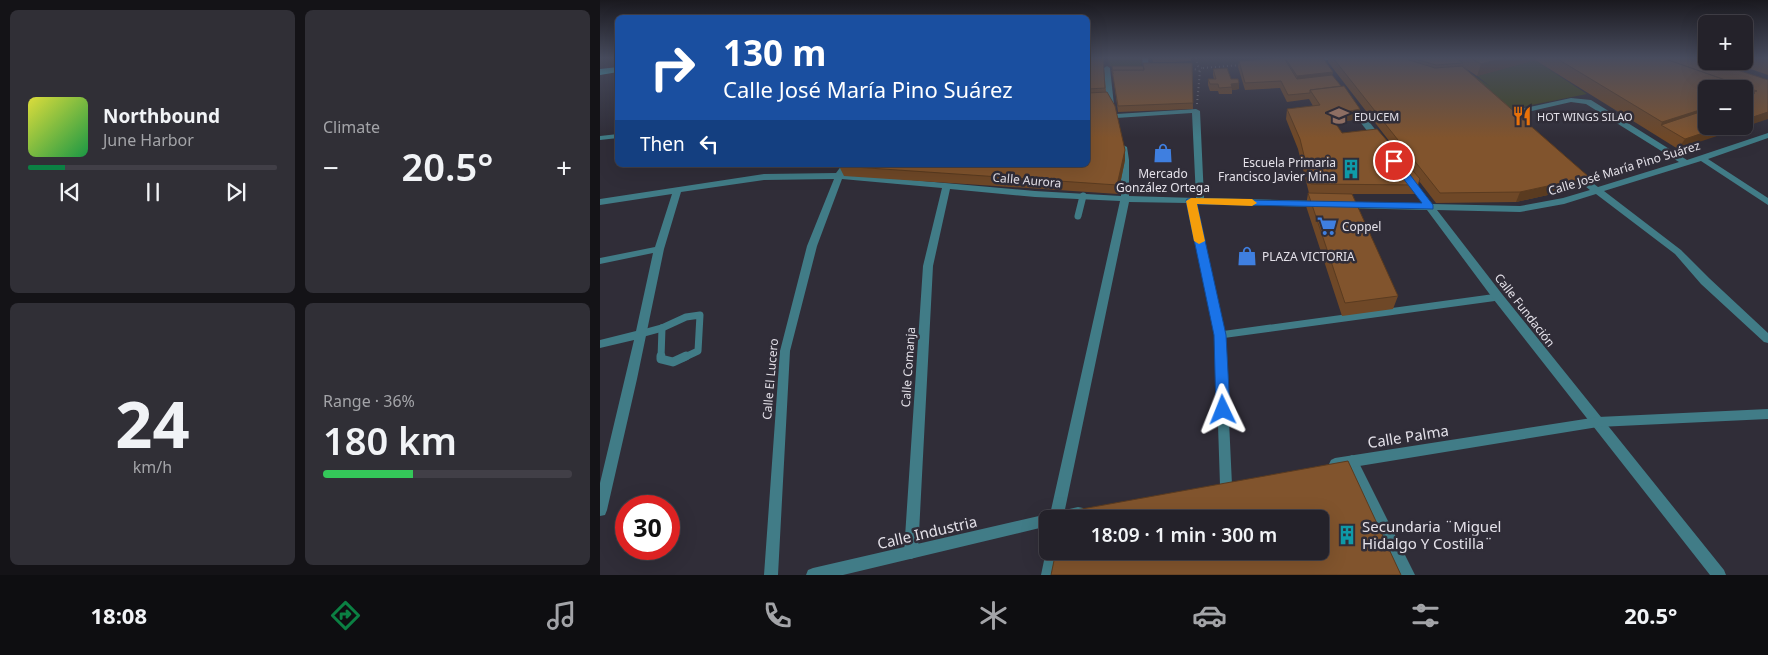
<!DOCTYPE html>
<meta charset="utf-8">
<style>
body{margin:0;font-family:"Noto Sans",sans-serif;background:#302f36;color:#f1f3f6;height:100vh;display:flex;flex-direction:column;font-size:19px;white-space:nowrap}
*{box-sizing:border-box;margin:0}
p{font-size:16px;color:#a3a4a8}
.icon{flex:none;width:28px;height:28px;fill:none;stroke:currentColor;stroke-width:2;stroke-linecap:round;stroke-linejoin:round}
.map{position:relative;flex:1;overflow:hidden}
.sheet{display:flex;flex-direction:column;gap:10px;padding:10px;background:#141317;width:600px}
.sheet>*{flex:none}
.hud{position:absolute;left:15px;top:15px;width:475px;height:152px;border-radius:8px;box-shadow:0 5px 20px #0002,0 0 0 1px #413f47;background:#1a4fa0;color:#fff;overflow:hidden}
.controls{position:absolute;left:1098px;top:15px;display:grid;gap:10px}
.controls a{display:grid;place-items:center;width:55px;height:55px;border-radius:8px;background:#24222a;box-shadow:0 5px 20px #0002,0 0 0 1px #413f47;font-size:25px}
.speed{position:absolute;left:15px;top:495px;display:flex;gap:10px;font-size:25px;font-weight:700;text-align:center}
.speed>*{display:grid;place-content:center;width:65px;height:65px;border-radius:50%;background:#24222a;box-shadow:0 5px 20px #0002,0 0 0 1px #413f47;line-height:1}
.speed .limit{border:8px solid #d22;background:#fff;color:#111}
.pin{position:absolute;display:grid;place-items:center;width:42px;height:42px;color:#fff;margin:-21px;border:2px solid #fff;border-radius:50%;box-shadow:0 1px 5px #0007}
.me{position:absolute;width:55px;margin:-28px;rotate:358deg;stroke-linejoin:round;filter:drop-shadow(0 0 4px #0008)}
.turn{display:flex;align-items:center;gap:18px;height:105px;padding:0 25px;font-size:22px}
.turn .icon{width:65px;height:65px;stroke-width:2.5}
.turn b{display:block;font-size:35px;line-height:42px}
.then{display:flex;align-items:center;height:48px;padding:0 25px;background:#0003;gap:10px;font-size:19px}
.big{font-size:38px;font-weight:600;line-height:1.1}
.sheet .card{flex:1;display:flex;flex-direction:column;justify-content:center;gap:8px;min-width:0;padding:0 18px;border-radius:8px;background:#302f36}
.sheet .dial{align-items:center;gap:0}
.dial b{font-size:65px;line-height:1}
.song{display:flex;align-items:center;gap:15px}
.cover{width:60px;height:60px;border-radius:8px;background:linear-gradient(135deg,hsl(60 70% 55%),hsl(140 70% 35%))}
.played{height:5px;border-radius:2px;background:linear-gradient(90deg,#0b8043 15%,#413f47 15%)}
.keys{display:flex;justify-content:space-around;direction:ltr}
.heat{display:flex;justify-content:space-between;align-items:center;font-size:28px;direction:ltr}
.charge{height:8px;border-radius:4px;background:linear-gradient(90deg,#34c759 36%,#413f47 0)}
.sheet .tiles{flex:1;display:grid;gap:10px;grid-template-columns:repeat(2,1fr)}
.trip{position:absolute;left:439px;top:510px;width:290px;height:50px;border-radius:8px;background:#24222a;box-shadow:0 5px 20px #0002,0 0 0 1px #413f47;font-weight:600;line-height:50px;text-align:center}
.menu{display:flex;height:80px;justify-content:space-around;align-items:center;background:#0e0e11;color:#a3a4a8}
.menu .icon{width:35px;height:35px}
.menu .current{color:#0b8043}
.menu b{font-size:22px;color:#f1f3f6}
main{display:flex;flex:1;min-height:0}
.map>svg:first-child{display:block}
.green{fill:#40451f}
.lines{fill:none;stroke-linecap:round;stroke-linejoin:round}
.path{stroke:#726f78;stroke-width:2;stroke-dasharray:1 3;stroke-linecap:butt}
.service-far1{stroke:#417c87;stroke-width:7}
.service{stroke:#417c87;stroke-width:9}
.minor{fill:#417c87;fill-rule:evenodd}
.tertiary{fill:#417c87;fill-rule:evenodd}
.primary{fill:#3cc9df;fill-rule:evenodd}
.wall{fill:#6f4827}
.shaded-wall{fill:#5a3b20}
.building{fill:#81542d;stroke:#5a3b20}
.route{fill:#1a73e8;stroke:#114b97}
.slow{fill:#f59e0b}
.labels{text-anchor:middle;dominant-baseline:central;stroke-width:5;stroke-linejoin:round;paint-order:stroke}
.far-poi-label{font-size:11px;fill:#e4e1e9;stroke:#302d38;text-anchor:start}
.poi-label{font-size:12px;fill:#e4e1e9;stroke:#302d38;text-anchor:start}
.street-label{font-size:12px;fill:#e4e1e9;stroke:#302d38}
.near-street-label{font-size:15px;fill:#e4e1e9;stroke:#302d38}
.near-poi-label{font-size:15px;fill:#e4e1e9;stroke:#302d38;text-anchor:start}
</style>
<main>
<section class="sheet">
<div class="tiles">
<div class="card">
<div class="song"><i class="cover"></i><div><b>Northbound</b><p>June Harbor</p></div></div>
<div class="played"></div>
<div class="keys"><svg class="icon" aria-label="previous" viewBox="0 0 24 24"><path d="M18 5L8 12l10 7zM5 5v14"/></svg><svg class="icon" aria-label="pause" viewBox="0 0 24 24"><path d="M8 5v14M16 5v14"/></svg><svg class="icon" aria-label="next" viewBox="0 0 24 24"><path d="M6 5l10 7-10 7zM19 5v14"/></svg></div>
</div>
<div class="card"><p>Climate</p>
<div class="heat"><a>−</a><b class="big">20.5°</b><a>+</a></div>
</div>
<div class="card dial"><b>24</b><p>km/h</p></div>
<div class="card"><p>Range · 36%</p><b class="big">180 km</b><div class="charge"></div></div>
</div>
</section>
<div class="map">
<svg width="1168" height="575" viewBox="0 0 1168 575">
<rect width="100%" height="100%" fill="#302d38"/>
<!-- green -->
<g class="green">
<path d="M509 58H541L542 66H510Z"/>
<path d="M848 58 891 87 877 76 935 60 987 94 907 110Z"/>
</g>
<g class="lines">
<!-- path -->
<g class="path">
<path d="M596 58 598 66 602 68"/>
<path d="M591 68 600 71"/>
<path d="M603 68 641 65"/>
<path d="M597 104 600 71"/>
</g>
<!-- service-far1 -->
<g class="service-far1">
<path d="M478 216 483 196"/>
<path d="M62 328 86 317 100 315 98 351 83 358"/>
<path d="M40 334 62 328"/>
<path d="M620 335 898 297"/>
<path d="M61 358 62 328"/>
</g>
<!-- service -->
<path class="service" d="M61 356V359L73 362 86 356"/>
<!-- minor -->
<g class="minor">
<path d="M542 58H548L549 69 538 70 535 68 543 66Z"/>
<path d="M715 58H732C728 61 718 62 714 59Z"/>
<path d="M507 66 510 68 514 105 510 107 506 105 504 68Z"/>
<path d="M971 98 991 100 1087 160 1168 133V138L1108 159 1168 198V205L1101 161 1004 191 1081 250 1109 278 1168 333V343L1164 342 1101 284 1075 254 996 194 964 204 920 212 837 210 902 294 1124 570 1126 575H1110L894 300 827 210 743 208 739 205 743 202 823 204 806 181 810 178 813 179 832 204 920 206 963 198 990 190 972 176V172H978L998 187 1079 162 986 104 971 102 906 117 902 115 903 113Z"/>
<path d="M747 101H753L781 137V141H775L747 105Z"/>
<path d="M596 109 600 111 604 198 719 201 723 204 719 207 596 204 625 335 632 485 631 489 626 491 621 489 620 485 615 335 587 203 529 202 463 519H449L520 201 435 197 350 189 333 266 318 552 316 557 311 559 306 557 304 552 323 266 342 188 242 179 217 246 190 351 178 575H164L180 351 207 246 234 179 164 180 81 192 64 249 37 379 7 510 5 515 0 516V483L34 340 0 348V340L36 331 53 253 0 264V258L55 247 72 194 0 205V199L164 174 236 173 242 165H250L244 174 435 191 521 196V160L519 147 523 145 527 147 529 160V196L596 198 592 113 516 118 512 116 516 114Z"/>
<path d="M18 134V138L0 140V136Z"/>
<path d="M752 455 756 457 815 575H801L746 461 748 457Z"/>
<path d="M447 546 448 551H459L455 575H441Z"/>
</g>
<!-- tertiary -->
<g class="tertiary">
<path d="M1168 409V419L998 427 735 470 731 468 729 464 731 460 735 458 998 417Z"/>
<path d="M478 507 483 508 485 513 483 518 480 519H448V526L243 575H206L208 570 213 568Z"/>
</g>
<!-- primary -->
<path class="primary" d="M18 67V72L0 75V69Z"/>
</g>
<!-- wall -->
<g class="wall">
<path d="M488 58H503L506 92 525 150V160L518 194 244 176 239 166 488 165Z"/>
<path d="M552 58H591V61L575 62H553Z"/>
<path d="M684 58H723L733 72 732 75 760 109 758 119 735 123 742 133 807 164 728 62V58H1098L1168 80 1078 149 935 60 877 76 865 68 989 177 984 187 916 202 836 203 819 181 815 194H732L798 296 793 309 742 316 706 206 708 193H709L698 149 686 119 687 109 713 106 709 99 687 102 680 88 645 90 638 67 639 61Z"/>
<path d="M1144 58H1168V75L1128 61H1144Z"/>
<path d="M592 63 593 109 518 112 512 66H543Z"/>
<path d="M613 69 631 79 639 89 632 90V94H619L618 91H610L608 85V79H614L613 75Z"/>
</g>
<!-- shaded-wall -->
<g class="shaded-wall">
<path d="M904 58H936L935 60 877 76 881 64Z"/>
<path d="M733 72 731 81 696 86 697 76Z"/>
<path d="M639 83V89L632 90 631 84Z"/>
<path d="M1157 91 1144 105V95Z"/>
<path d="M1106 108V117L1061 125 1062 122Z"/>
<path d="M760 109 758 119 728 124 730 115Z"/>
<path d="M1168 112V119L1078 149 1085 139 1124 126H1144V120Z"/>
<path d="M525 150V160L518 194 517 185Z"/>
<path d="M989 177 984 187 916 202 920 192Z"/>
</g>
<!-- building -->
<g class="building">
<path d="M488 58H503L505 88 488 89Z"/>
<path d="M684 58 697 79 732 75 741 86 710 90V93L688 95 681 81 645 83 639 61Z"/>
<path d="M685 58H723L733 72 697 76Z"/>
<path d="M733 58H806L809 60 835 68 862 66 989 177 920 192 840 193Z"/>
<path d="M812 58H856L863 63 836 65Z"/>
<path d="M871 58H904L881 64Z"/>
<path d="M956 58H1063L1157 91 1144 95V89H1106V108L1062 122Z"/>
<path d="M1063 58H1098L1106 60V61H1110L1168 80V112L1144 120V97L1155 93 1152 92 1157 91Z"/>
<path d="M1160 58H1168V60Z"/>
<path d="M553 59V58H575V59Z"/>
<path d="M543 63H592L593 103 518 106 512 70H544Z"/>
<path d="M512 66H543L544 70H512L513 74Z"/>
<path d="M627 68 631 79H638L639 83 631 84 632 87 619 88 618 84H610L608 79H616L613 69Z"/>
<path d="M744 86 760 109 730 115 742 133 777 129 820 179 818 185 711 184 700 139 687 109 720 105 710 90Z"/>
<path d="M507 92 515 106 525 150 517 185 239 166 240 165H488V93Z"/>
<path d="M1106 110V126H1124L1085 139 1061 125Z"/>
<path d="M708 193 752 194 798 296 745 303Z"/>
<path d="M748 461 801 575H451L456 551H720V519H464L465 512Z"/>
</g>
<!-- sky -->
<linearGradient id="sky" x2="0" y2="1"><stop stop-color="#1a191f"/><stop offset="0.42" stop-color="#484c5e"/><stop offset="1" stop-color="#484c5e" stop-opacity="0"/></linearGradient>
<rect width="1168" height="138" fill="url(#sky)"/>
<!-- route -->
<path class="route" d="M794 158 798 159 833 205V209L597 204 626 335 630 410 628 414 623 415 618 414 616 410 614 335 586 201 587 199 822 203 790 161Z"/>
<!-- slow -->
<path class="slow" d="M591 198 652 199 657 203 652 206 597 204 605 241 599 244 594 241 586 201Z"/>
<!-- icons -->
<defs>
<symbol id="university-bare" viewBox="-9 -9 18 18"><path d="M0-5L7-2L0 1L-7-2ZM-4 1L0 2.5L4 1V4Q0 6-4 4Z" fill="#8d6e63" stroke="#302d38" stroke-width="2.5" paint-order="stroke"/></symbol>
<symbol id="restaurant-bare" viewBox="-9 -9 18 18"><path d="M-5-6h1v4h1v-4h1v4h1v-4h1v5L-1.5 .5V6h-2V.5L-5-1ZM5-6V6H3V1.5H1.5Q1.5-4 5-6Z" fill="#e8710a" stroke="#302d38" stroke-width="2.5" paint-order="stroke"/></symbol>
<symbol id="shop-bare" viewBox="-9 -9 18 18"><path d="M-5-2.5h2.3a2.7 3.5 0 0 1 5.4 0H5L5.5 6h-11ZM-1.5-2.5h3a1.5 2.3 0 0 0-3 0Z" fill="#3f7fe0" stroke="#302d38" stroke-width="2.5" paint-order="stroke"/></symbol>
<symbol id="building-bare" viewBox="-9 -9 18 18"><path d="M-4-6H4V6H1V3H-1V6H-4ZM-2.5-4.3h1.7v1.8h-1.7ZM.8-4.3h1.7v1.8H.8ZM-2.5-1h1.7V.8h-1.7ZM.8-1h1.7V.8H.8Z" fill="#0f9aa8" stroke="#302d38" stroke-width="2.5" paint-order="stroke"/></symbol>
<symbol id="supermarket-bare" viewBox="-9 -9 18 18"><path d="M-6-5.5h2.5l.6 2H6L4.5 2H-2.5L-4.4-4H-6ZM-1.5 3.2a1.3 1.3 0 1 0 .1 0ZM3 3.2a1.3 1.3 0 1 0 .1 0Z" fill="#3f7fe0" stroke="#302d38" stroke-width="2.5" paint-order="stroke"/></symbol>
</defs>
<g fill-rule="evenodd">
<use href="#university-bare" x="725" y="102" width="28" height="28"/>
<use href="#restaurant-bare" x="908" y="102" width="28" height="28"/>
<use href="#shop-bare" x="549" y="139" width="28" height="28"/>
<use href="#building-bare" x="737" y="155" width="28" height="28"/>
<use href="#supermarket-bare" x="713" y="212" width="28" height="28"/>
<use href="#shop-bare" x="633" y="242" width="28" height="28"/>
<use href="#building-bare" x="733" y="521" width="28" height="28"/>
</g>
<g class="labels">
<!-- far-poi labels -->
<g class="far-poi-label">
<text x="754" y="116">EDUCEM</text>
<text x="937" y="116">HOT WINGS SILAO</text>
</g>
<!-- poi labels -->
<g class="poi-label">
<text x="736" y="162" text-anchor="end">Escuela Primaria<tspan x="736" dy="14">Francisco Javier Mina</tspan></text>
<text x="563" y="173" text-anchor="middle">Mercado<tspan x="563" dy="14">González Ortega</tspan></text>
<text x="742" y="226">Coppel</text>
<text x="662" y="256">PLAZA VICTORIA</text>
</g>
<!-- street labels -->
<g class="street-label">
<text transform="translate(1024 168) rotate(-17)">Calle José María Pino Suárez</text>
<text transform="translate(427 180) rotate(5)">Calle Aurora</text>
<text transform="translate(925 310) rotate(52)">Calle Fundación</text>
<text transform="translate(308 367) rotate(-86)">Calle Comanja</text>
<text transform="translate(170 379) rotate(-85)">Calle El Lucero</text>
</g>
<!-- near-street labels -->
<g class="near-street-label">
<text transform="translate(808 436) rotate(-9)">Calle Palma</text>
<text transform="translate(327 532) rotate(-13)">Calle Industria</text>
</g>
<!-- near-poi labels -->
<g class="near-poi-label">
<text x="762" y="526">Secundaria ¨Miguel<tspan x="762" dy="17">Hidalgo Y Costilla¨</tspan></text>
</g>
</g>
</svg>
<div class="controls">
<a>+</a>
<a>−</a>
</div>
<div class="speed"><div class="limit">30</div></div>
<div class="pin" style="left:794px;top:161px;background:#d93025"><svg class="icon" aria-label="arrive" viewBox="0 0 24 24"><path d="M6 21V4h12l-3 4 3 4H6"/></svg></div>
<svg class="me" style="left:623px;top:410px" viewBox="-20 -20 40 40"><path d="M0-17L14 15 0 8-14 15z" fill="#1a73e8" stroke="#fff" stroke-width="4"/></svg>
<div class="trip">18:09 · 1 min · 300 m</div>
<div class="hud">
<div class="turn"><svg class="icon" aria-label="right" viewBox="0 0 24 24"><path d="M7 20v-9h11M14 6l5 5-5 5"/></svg><div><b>130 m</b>Calle José María Pino Suárez</div></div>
<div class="then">Then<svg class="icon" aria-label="left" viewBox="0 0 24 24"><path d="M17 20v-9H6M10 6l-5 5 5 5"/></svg></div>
</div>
</div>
</main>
<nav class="menu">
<b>18:08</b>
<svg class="icon current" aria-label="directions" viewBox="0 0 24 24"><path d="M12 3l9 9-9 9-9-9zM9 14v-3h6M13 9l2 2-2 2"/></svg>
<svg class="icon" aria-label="music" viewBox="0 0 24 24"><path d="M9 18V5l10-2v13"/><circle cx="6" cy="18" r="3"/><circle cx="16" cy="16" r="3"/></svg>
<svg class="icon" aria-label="phone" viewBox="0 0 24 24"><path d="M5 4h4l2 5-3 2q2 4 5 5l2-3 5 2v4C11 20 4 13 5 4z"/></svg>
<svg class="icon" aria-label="climate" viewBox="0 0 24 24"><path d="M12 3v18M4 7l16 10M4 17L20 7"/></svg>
<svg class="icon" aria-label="car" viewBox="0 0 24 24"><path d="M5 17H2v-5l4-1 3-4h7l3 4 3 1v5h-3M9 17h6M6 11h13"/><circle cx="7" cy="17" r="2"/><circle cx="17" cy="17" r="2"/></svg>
<svg class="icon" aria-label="filters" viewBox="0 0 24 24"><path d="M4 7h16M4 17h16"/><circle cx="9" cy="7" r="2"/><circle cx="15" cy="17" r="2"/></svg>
<b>20.5°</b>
</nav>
